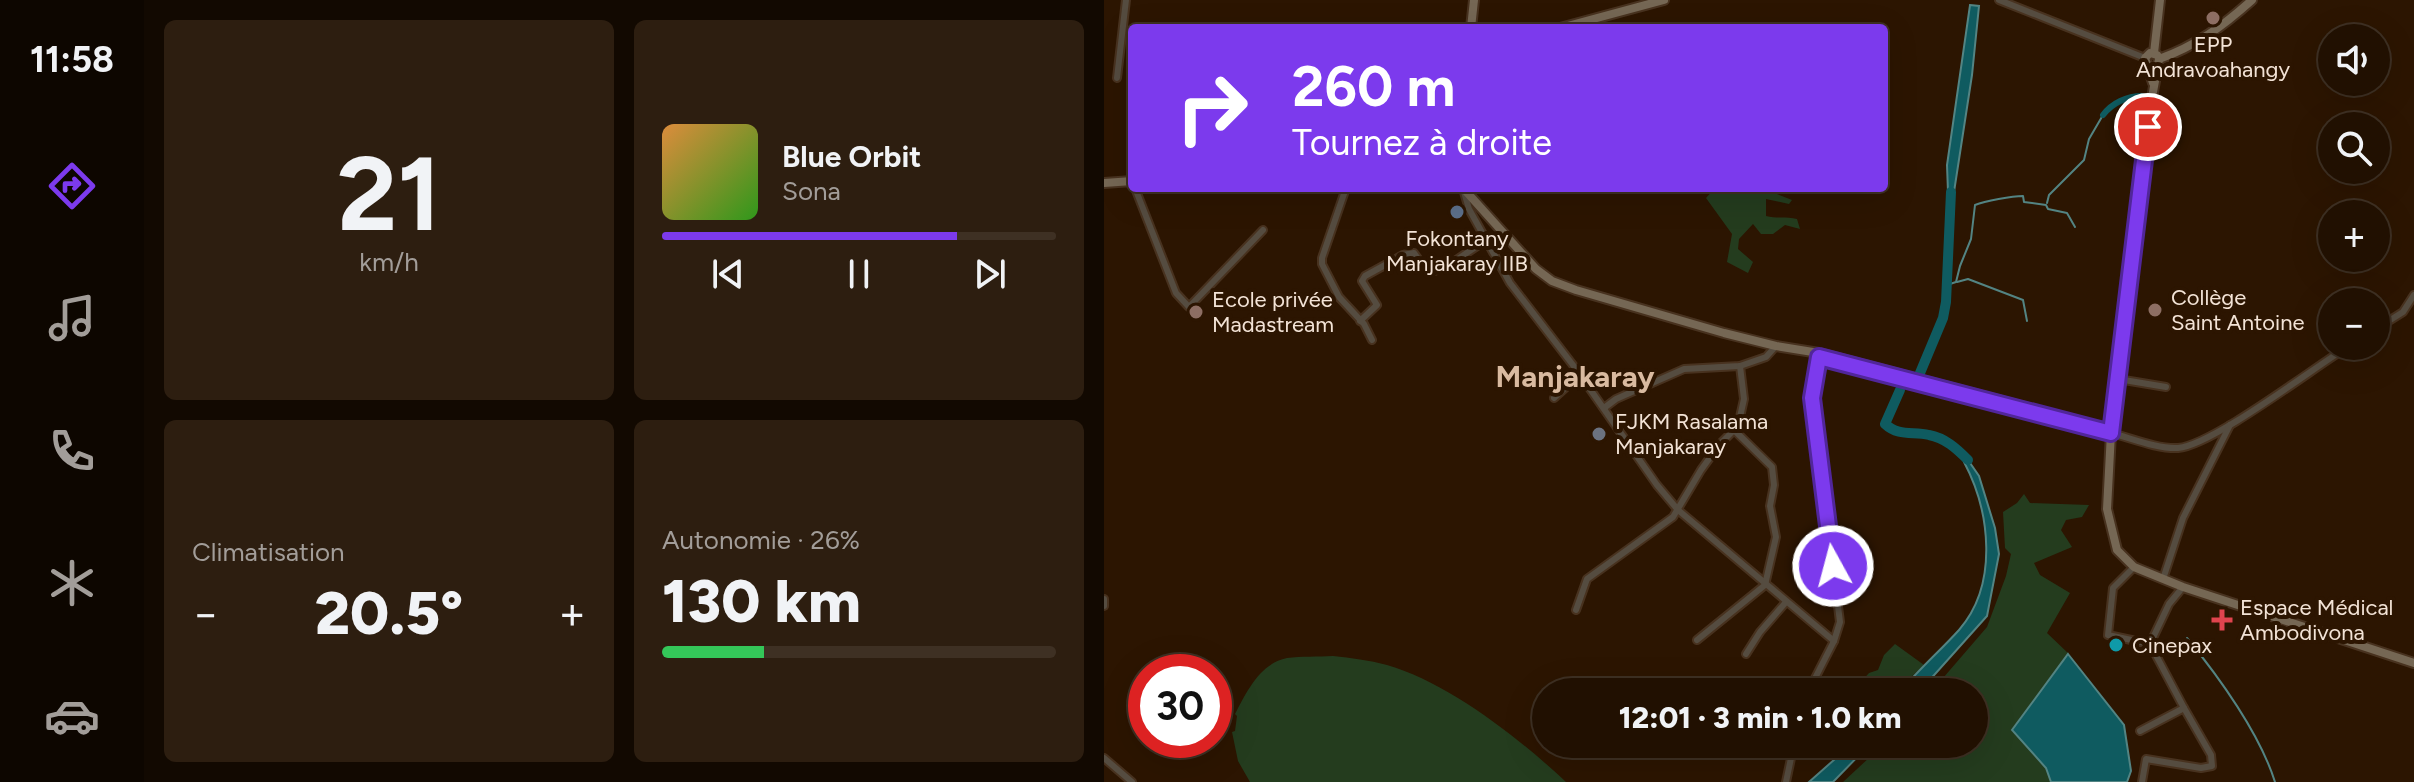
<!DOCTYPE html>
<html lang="fr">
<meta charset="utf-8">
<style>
body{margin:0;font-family:Figtree,sans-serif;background:#2d1e10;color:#f1f3f6;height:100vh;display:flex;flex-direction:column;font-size:30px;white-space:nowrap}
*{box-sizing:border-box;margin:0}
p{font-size:26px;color:#a29d99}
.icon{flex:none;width:44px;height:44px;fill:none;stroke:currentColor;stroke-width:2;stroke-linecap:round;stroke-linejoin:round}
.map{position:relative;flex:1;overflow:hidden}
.side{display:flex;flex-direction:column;gap:20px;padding:20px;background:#120901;width:960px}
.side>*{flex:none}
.hud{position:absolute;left:24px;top:24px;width:760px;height:168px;border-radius:8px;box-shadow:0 8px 32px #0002,0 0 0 2px #3e3023;background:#7c3aed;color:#fff;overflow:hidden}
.tools{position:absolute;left:1214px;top:24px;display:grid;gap:16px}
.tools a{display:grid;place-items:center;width:72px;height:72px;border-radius:50%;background:#211001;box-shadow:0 8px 32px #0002,0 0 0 2px #3e3023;font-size:40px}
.speed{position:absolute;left:24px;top:654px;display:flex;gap:16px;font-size:40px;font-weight:700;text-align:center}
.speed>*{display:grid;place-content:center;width:104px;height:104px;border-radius:50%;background:#211001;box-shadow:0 8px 32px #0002,0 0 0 2px #3e3023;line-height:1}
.speed .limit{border:12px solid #d22;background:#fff;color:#111}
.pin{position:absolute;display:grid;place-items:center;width:68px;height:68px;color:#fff;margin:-34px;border:4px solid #fff;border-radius:50%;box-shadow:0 2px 8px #0007}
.me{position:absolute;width:88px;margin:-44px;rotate:353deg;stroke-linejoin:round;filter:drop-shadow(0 0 6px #0008)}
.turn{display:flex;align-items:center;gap:28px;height:168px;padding:0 32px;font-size:36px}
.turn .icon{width:104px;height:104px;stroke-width:2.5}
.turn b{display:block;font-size:56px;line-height:68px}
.big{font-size:60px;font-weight:800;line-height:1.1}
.side .tile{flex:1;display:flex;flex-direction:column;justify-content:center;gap:12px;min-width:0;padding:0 28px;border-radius:12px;background:#2d1e10}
.side .dial{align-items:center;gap:0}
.dial b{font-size:104px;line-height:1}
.song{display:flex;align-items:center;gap:24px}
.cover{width:96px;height:96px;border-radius:12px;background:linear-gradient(135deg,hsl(30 70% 55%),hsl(110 70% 35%))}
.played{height:8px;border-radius:4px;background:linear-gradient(90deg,#7c3aed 75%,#3e3023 75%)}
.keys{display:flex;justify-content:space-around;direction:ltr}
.heat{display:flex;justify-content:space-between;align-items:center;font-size:44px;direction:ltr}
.charge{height:12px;border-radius:6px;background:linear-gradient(90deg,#34c759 26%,#3e3023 0)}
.side .tiles{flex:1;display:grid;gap:20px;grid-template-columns:repeat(2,1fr)}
.trip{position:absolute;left:428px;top:678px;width:456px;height:80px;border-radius:40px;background:#211001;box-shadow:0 8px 32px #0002,0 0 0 2px #3e3023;font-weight:800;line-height:80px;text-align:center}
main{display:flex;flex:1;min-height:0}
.dock{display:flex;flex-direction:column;width:144px;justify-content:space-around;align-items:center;background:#0d0600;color:#a29d99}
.dock .icon{width:56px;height:56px}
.dock .active{color:#7c3aed}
.dock b{font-size:36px;color:#f1f3f6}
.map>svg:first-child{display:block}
.green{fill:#243c1e}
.water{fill:#0f5b60;stroke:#538483;stroke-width:2}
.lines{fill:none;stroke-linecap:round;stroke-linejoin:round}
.stream{stroke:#538483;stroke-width:2}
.canal{stroke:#0f5b60;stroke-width:6}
.river{stroke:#0f5b60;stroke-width:10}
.street-casing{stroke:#48321f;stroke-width:10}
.secondary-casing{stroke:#48321f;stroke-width:12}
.street{stroke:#554c40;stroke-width:6}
.secondary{stroke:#756754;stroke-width:8}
.route-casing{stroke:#51269a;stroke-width:20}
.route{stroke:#7c3aed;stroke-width:14}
.education-dot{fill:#8d6e63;stroke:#2c1501;stroke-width:3}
.service-dot{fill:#5c6f8a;stroke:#2c1501;stroke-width:3}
.worship-dot{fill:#6b7280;stroke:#2c1501;stroke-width:3}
.health-dot{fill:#e0444e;stroke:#2c1501;stroke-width:3}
.culture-dot{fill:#0f9aa8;stroke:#2c1501;stroke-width:3}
.labels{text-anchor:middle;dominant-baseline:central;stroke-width:8;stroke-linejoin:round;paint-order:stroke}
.poi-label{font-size:22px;fill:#f3e3d6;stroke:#2c1501;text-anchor:start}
.district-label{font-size:30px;font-weight:bold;fill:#d9baa0;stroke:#2c1501}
</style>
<main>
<nav class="dock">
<b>11:58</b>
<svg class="icon active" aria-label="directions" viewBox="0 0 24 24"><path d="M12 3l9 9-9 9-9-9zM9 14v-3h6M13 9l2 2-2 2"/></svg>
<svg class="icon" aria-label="music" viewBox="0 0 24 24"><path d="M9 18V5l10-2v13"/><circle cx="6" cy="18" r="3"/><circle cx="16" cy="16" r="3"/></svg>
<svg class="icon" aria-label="phone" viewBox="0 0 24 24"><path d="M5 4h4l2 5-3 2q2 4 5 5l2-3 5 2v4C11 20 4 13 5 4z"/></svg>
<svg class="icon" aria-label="climate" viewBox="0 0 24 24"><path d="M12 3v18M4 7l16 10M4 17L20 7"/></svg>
<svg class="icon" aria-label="car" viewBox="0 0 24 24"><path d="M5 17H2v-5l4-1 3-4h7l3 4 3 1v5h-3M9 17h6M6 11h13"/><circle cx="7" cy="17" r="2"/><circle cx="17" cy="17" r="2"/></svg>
</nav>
<section class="side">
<div class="tiles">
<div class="tile dial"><b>21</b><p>km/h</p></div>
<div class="tile">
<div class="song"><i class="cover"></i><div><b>Blue Orbit</b><p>Sona</p></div></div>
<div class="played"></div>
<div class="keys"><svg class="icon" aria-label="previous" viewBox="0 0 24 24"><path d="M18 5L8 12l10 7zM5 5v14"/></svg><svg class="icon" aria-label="pause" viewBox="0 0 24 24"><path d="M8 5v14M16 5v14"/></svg><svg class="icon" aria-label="next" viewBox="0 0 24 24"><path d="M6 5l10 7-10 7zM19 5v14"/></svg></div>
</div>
<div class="tile"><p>Climatisation</p>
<div class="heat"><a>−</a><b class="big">20.5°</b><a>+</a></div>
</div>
<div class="tile"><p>Autonomie · 26%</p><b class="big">130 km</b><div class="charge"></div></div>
</div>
</section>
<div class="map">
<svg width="1310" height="782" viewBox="0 0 1310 782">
<rect width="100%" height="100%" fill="#2c1501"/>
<!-- green -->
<g class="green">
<path d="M611 188H644L647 192H653L654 188H670L673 194 688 200 685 204 662 199V216C673 219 682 216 693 219L696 229 681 225 669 234H657L649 224 635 239 634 249 649 262 644 273 623 262 628 234 602 198Z"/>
<path d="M920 494 926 503 985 505 978 517 962 520 957 530 968 547 930 563 936 575 966 593 943 633 965 654 907 730 941 766 947 782H739L780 744H870V692H827L883 627 902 576 907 554 901 548 899 512 913 503Z"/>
<path d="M791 644 820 665 791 692H770L757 682 765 673 774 670 780 655Z"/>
<path d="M229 656C247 658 265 660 283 665 345 683 415 738 462 782H146L134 761 128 732 131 731 133 716 131 714C142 693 156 663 183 658 197 656 214 657 229 656Z"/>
</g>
<!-- water -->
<g class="water">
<path d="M866 5 875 6 868 75 850 192H844L843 165Z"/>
<path d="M864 460 875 476 891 528 895 554 883 616 815 692H796C814 670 836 651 855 630 895 584 886 511 860 462Z"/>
<path d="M964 654 1020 725 1027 771 1023 782H947L942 768 908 730Z"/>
<path d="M748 744H766L729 782H705Z"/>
</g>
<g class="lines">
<!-- stream -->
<g class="stream">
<path d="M943 203 945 195 980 160 985 139 999 115"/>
<path d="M853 282 864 279 919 300 923 321"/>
<path d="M843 285 852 282 856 266 867 239 871 205C881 201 908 196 919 196L920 202 942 205 944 209 963 213 971 227"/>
<path d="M1083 638C1115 677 1156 734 1171 782"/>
</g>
<!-- canal -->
<path class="canal" d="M999 115C1008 103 1023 96 1038 96"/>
<!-- river -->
<g class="river">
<path d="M816 373 839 318 842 302 847 192"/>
<path d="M796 390 781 424C795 437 809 431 825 435 841 438 852 448 864 460"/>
</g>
<defs>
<g id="street">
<path d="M895 0 1041 58"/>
<path d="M13 78 22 0"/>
<path d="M31 188 72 293 85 307 159 230"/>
<path d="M242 188 218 258V264L235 297 260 324 268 340"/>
<path d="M360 192 365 209 406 283 472 369 553 485 574 510 730 641"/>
<path d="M256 321 273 305 258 281 261 276 299 255 310 253 324 273 342 267 382 240"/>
<path d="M1272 329 1299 312 1310 295"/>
<path d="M1014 379 1062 387"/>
<path d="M450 398 461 388 472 369"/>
<path d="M500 408 512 399 580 369 636 366 662 357 672 346"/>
<path d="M1007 433C1027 438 1053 449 1074 448 1109 445 1209 368 1245 346"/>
<path d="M1030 567 1009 588 1004 635 1046 644"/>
<path d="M1059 579 1079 518 1126 425"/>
<path d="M0 599V606"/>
<path d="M472 610 483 579 569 517 597 470 615 445 634 426 640 399 636 366"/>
<path d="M593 640 661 585 672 537 666 506 670 485 668 467 630 430"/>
<path d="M642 654 656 632 682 602"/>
<path d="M704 692 730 641 736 622 708 398 715 353"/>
<path d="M1036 731 1080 708 1046 644 1065 604 1079 587"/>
<path d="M0 758 28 782"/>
<path d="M682 782 690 744"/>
<path d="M1038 782 1042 759 1097 768 1108 766 1107 755 1080 708"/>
</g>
<g id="secondary">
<path d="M367 28 370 0"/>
<path d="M456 28 560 0"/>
<path d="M1050 53 1056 0"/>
<path d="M1055 59 1045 114 1007 433 1003 509 1013 550 1030 567 1079 587 1310 663"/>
<path d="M1055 59C1092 46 1119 26 1148 0"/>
<path d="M1049 83 1041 58 1046 53 1053 55"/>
<path d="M0 183 28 181"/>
<path d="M359 188 432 269 448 281 472 290 620 333 672 346 715 353 962 418 1007 433"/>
</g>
</defs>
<!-- street casing -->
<use href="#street" class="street-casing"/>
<!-- secondary casing -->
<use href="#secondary" class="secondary-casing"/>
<!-- street -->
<use href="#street" class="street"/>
<!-- secondary -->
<use href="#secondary" class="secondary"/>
</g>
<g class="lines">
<defs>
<path id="route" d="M729 566 708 398 715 357 1007 433 1044 127"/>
</defs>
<!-- route casing -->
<use href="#route" class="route-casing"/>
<!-- route -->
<use href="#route" class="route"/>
</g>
<!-- markers -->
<g class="education-dot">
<circle cx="1109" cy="18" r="8"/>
<circle cx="1051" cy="310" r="8"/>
<circle cx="92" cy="312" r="8"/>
</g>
<circle class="service-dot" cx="353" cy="212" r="8"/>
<circle class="worship-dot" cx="495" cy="434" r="8"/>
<path class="health-dot" d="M1114 608h8v8h8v8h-8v8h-8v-8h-8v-8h8z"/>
<circle class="culture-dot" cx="1012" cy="645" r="8"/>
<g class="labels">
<!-- poi labels -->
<g class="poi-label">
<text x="1109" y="44" text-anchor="middle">EPP<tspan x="1109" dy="25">Andravoahangy</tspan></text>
<text x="353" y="238" text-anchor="middle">Fokontany<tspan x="353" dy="25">Manjakaray IIB</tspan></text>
<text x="1067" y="297">Collège<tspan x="1067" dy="25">Saint Antoine</tspan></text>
<text x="108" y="299">Ecole privée<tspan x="108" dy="25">Madastream</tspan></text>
<text x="511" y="421">FJKM Rasalama<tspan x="511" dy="25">Manjakaray</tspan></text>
<text x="1136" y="607">Espace Médical<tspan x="1136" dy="25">Ambodivona</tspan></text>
<text x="1028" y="645">Cinepax</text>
</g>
<!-- district labels -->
<g class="district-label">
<text x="471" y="376">Manjakaray</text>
</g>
</g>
</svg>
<div class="tools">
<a><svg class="icon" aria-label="sound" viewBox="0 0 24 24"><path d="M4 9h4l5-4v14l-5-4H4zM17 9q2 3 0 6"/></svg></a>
<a><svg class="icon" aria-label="search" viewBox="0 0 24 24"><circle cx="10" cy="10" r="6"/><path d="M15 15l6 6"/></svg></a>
<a>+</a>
<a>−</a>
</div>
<div class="speed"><div class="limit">30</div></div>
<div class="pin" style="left:1044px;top:127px;background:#d93025"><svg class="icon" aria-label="arrive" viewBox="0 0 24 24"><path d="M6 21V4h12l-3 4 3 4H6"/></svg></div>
<svg class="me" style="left:729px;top:566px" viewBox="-20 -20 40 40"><circle r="17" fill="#7c3aed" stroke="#fff" stroke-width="3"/><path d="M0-11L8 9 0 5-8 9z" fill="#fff"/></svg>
<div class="trip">12:01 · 3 min · 1.0 km</div>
<div class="hud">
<div class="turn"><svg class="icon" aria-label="right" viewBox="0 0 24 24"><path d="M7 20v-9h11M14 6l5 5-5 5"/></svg><div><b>260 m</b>Tournez à droite</div></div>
</div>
</div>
</main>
